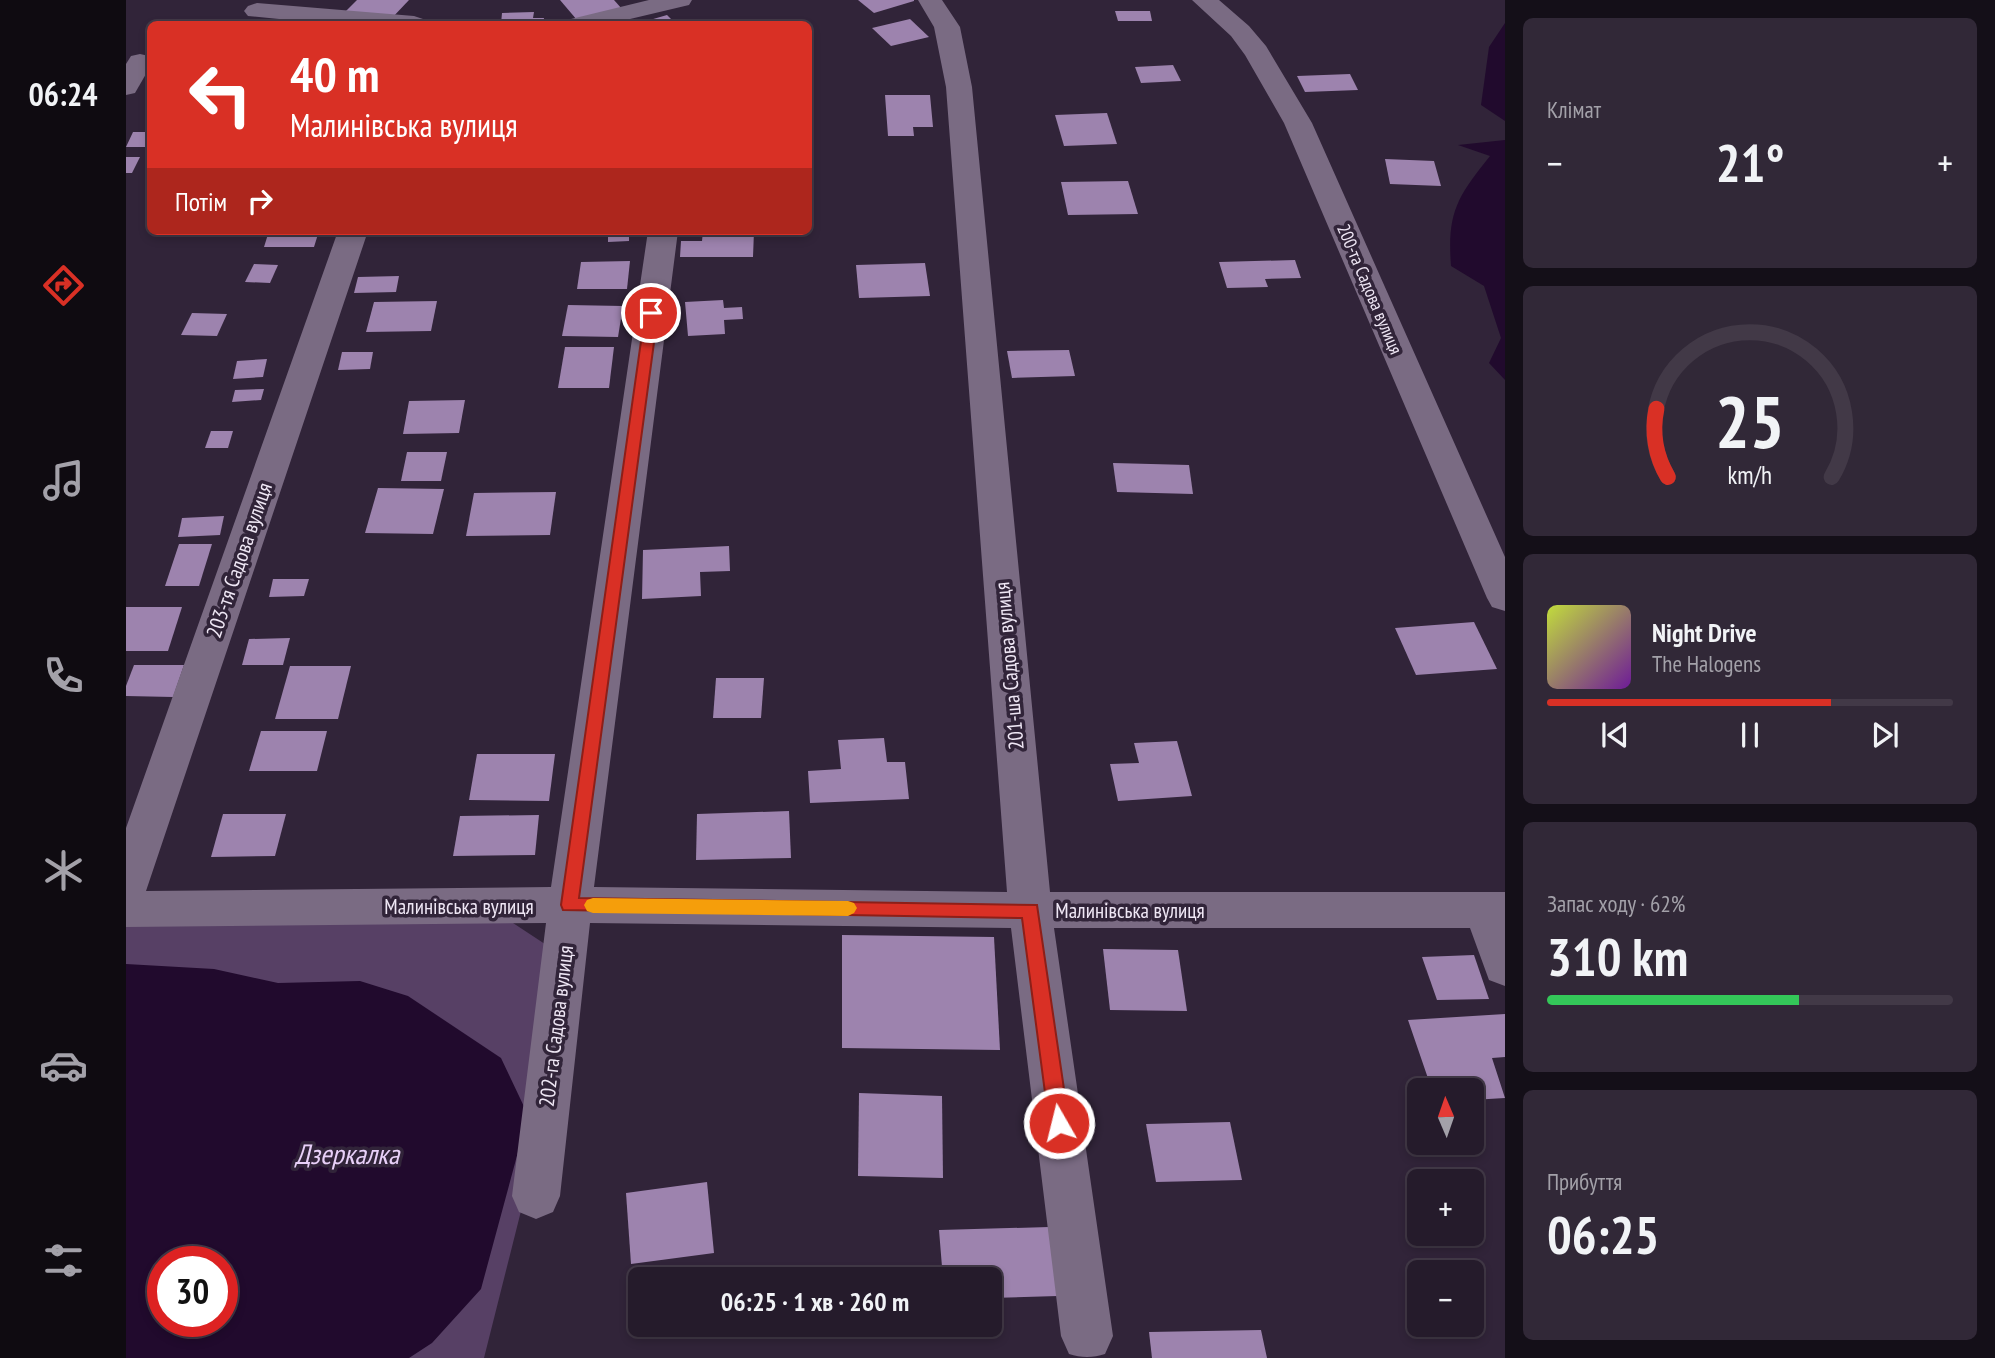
<!DOCTYPE html>
<html lang="uk">
<meta charset="utf-8">
<style>
body{margin:0;font-family:"PT Sans Narrow",sans-serif;background:#312837;color:#f1f3f6;height:100vh;display:flex;flex-direction:column;font-size:26px;white-space:nowrap}
*{box-sizing:border-box;margin:0}
p{font-size:23px;color:#a3a1a9}
.icon{flex:none;width:38px;height:38px;fill:none;stroke:currentColor;stroke-width:2;stroke-linecap:round;stroke-linejoin:round}
.map{position:relative;flex:1;overflow:hidden}
.drawer{display:flex;flex-direction:column;gap:18px;padding:18px;background:#140f18;width:490px}
.drawer>*{flex:none}
.hud{position:absolute;left:21px;top:21px;width:665px;height:214px;border-radius:10px;box-shadow:0 4px 10px #0003,0 0 0 2px #423947;background:#d93025;color:#fff;overflow:hidden}
.needle{width:46px;rotate:358deg}
.tools{position:absolute;left:1281px;top:1078px;display:grid;gap:14px}
.tools a{display:grid;place-items:center;width:77px;height:77px;border-radius:10px;background:#251b2b;box-shadow:0 4px 10px #0003,0 0 0 2px #423947;font-size:35px}
.speed{position:absolute;left:21px;top:1246px;display:flex;gap:14px;font-size:35px;font-weight:700;text-align:center}
.speed>*{display:grid;place-content:center;width:91px;height:91px;border-radius:50%;background:#251b2b;box-shadow:0 4px 10px #0003,0 0 0 2px #423947;line-height:1}
.speed .limit{border:10px solid #d22;background:#fff;color:#111}
.pin{position:absolute;display:grid;place-items:center;width:60px;height:60px;color:#fff;margin:-30px;border:4px solid #fff;border-radius:50%;box-shadow:0 2px 7px #0007}
.me{position:absolute;width:77px;margin:-38px;rotate:352deg;stroke-linejoin:round;filter:drop-shadow(0 0 5px #0008)}
.turn{display:flex;align-items:center;gap:24px;height:147px;padding:0 28px;font-size:32px}
.turn .icon{width:91px;height:91px;stroke-width:2.5}
.turn b{display:block;font-size:49px;line-height:60px}
.then{display:flex;align-items:center;height:66px;padding:0 28px;background:#0003;gap:14px;font-size:26px}
.big{font-size:52px;font-weight:600;line-height:1.1}
.drawer .widget{flex:1;display:flex;flex-direction:column;justify-content:center;gap:10px;min-width:0;padding:0 24px;border-radius:10px;background:#312837}
.drawer .dial{align-items:center;gap:0}
.dial svg{height:182px;overflow:visible;fill:none;stroke:#423947;stroke-width:7;stroke-linecap:round;text-anchor:middle}
.dial text{fill:#f1f3f6;stroke:none}
.song{display:flex;align-items:center;gap:21px}
.cover{width:84px;height:84px;border-radius:10px;background:linear-gradient(135deg,hsl(70 70% 55%),hsl(280 70% 35%))}
.played{height:7px;border-radius:4px;background:linear-gradient(90deg,#d93025 70%,#423947 70%)}
.keys{display:flex;justify-content:space-around;direction:ltr}
.heat{display:flex;justify-content:space-between;align-items:center;font-size:38px;direction:ltr}
.charge{height:10px;border-radius:5px;background:linear-gradient(90deg,#34c759 62%,#423947 0)}
.trip{position:absolute;left:502px;top:1267px;width:374px;height:70px;border-radius:10px;background:#251b2b;box-shadow:0 4px 10px #0003,0 0 0 2px #423947;font-weight:600;line-height:70px;text-align:center}
main{display:flex;flex:1;min-height:0}
.dock{display:flex;flex-direction:column;width:126px;justify-content:space-around;align-items:center;background:#0f0b11;color:#a3a1a9}
.dock .icon{width:49px;height:49px}
.dock .active{color:#d93025}
.dock b{font-size:32px;color:#f1f3f6}
.map>svg:first-child{display:block}
.green{fill:#574065;fill-rule:evenodd}
.water{fill:#210a2d;fill-rule:evenodd}
.building{fill:#9d83ae}
.lines{fill:none;stroke-linecap:round;stroke-linejoin:round}
.minor{fill:#7a6b83;fill-rule:evenodd}
.route{fill:#d93025;stroke:#8d1f18;stroke-width:2}
.slow{fill:#f59e0b}
.labels{text-anchor:middle;dominant-baseline:central;stroke-width:7;stroke-linejoin:round;paint-order:stroke}
.far-street-label{font-size:18px;fill:#efe7f5;stroke:#312439}
.street-label{font-size:21px;fill:#efe7f5;stroke:#312439}
.near-water-label{font-size:28px;font-style:italic;fill:#e8d0f8;stroke:#312439}
</style>
<main>
<nav class="dock">
<b>06:24</b>
<svg class="icon active" aria-label="directions" viewBox="0 0 24 24"><path d="M12 3l9 9-9 9-9-9zM9 14v-3h6M13 9l2 2-2 2"/></svg>
<svg class="icon" aria-label="music" viewBox="0 0 24 24"><path d="M9 18V5l10-2v13"/><circle cx="6" cy="18" r="3"/><circle cx="16" cy="16" r="3"/></svg>
<svg class="icon" aria-label="phone" viewBox="0 0 24 24"><path d="M5 4h4l2 5-3 2q2 4 5 5l2-3 5 2v4C11 20 4 13 5 4z"/></svg>
<svg class="icon" aria-label="climate" viewBox="0 0 24 24"><path d="M12 3v18M4 7l16 10M4 17L20 7"/></svg>
<svg class="icon" aria-label="car" viewBox="0 0 24 24"><path d="M5 17H2v-5l4-1 3-4h7l3 4 3 1v5h-3M9 17h6M6 11h13"/><circle cx="7" cy="17" r="2"/><circle cx="17" cy="17" r="2"/></svg>
<svg class="icon" aria-label="filters" viewBox="0 0 24 24"><path d="M4 7h16M4 17h16"/><circle cx="9" cy="7" r="2"/><circle cx="15" cy="17" r="2"/></svg>
</nav>
<div class="map">
<svg width="1379" height="1358" viewBox="0 0 1379 1358">
<rect width="100%" height="100%" fill="#312439"/>
<!-- green -->
<path class="green" d="M0 923H387L428 950 396 1207 358 1358H0ZM37 1262H96V1321H37Z"/>
<!-- water -->
<g class="water">
<path d="M1379 23V121L1355 105 1363 47Z"/>
<path d="M1379 140V380L1363 363 1375 338 1358 286 1325 266C1321 213 1331 197 1364 156L1332 145Z"/>
<path d="M0 964 88 969 152 983 234 981 282 996 375 1058 402 1115 355 1289 306 1343 283 1358H0ZM37 1262H96V1321H37Z"/>
</g>
<!-- building -->
<g class="building">
<path d="M231 0H283L265 19 219 12Z"/>
<path d="M434 0H488L496 9 451 20Z"/>
<path d="M732 0H788V1L748 13Z"/>
<path d="M989 11H1024L1026 21H992Z"/>
<path d="M408 12 407 18H418L417 24H375L376 13Z"/>
<path d="M541 15 550 24H510Z"/>
<path d="M784 19 803 37 765 46 746 28Z"/>
<path d="M1047 65 1055 81 1015 83 1009 67Z"/>
<path d="M1224 74 1232 90 1179 92 1171 76Z"/>
<path d="M759 95H804L807 127H787L788 136H762Z"/>
<path d="M981 113 991 144 938 146 929 115Z"/>
<path d="M7 132H24V147H0Z"/>
<path d="M0 157H14L6 173H0Z"/>
<path d="M1259 159 1308 161 1315 186 1264 184Z"/>
<path d="M1002 181 1012 214 942 215 935 182Z"/>
<path d="M143 231H193L188 247H138Z"/>
<path d="M461 231H517V233L503 234V241L482 242V235L461 236Z"/>
<path d="M577 231H628L627 257H554L555 241H576Z"/>
<path d="M1169 260 1175 278 1139 279 1142 287 1101 288 1093 262Z"/>
<path d="M504 261 501 289H451L455 262Z"/>
<path d="M799 263 804 296 733 298 730 265Z"/>
<path d="M128 264 152 265 144 283 119 282Z"/>
<path d="M273 276 270 292 228 293 232 277Z"/>
<path d="M597 300 598 308 616 307 617 319 598 320 599 334 562 336 559 302Z"/>
<path d="M311 301 305 331 240 332 248 302Z"/>
<path d="M442 305 497 306 492 337 436 336Z"/>
<path d="M66 313 101 314 91 336 55 335Z"/>
<path d="M439 347H488L483 388H432Z"/>
<path d="M943 350 949 376 886 378 881 351Z"/>
<path d="M216 352H247L244 369 212 370Z"/>
<path d="M141 359 137 377 107 379 111 361Z"/>
<path d="M138 389 135 400 106 402 109 390Z"/>
<path d="M339 400 333 433 277 434 283 401Z"/>
<path d="M85 431H107L102 448H79Z"/>
<path d="M281 452H321L315 481H275Z"/>
<path d="M987 463 1063 465 1067 494 991 492Z"/>
<path d="M252 488 318 489 307 534 239 533Z"/>
<path d="M430 492 424 535 340 536 348 493Z"/>
<path d="M98 516 94 535 52 537 56 518Z"/>
<path d="M53 544H86L73 586H39Z"/>
<path d="M603 546 604 571 574 572 575 596 516 599 517 550Z"/>
<path d="M147 579H183L178 596 143 597Z"/>
<path d="M0 607H56L42 651H0Z"/>
<path d="M1348 622 1371 669 1290 675 1269 628Z"/>
<path d="M164 638 157 665H116L123 639Z"/>
<path d="M8 665H58L47 697 0 696V686Z"/>
<path d="M164 666H225L212 719H149Z"/>
<path d="M590 678H638L635 718H587Z"/>
<path d="M135 731H201L191 771H123Z"/>
<path d="M758 738 761 762H779L783 799 684 803 682 771 715 769 712 740Z"/>
<path d="M1051 741 1066 796 992 801 984 764 1013 763 1008 743Z"/>
<path d="M351 754H429L423 801 343 800Z"/>
<path d="M663 811 665 858 570 860 571 814Z"/>
<path d="M97 814H160L149 856 85 857Z"/>
<path d="M413 815 409 855 327 856 334 816Z"/>
<path d="M716 935 868 937 874 1050 716 1048Z"/>
<path d="M977 949 1052 950 1061 1011 984 1010Z"/>
<path d="M1348 955 1363 999 1311 1000 1296 957Z"/>
<path d="M1379 1014V1057L1366 1058 1379 1098 1346 1100V1090H1306L1282 1020Z"/>
<path d="M733 1093 816 1096 817 1178 732 1176Z"/>
<path d="M1104 1122 1116 1180 1030 1182 1020 1124Z"/>
<path d="M581 1182 588 1253 505 1264 500 1193Z"/>
<path d="M923 1227 932 1296 864 1298V1279H817L813 1230Z"/>
<path d="M1135 1330 1141 1358H1026L1023 1332Z"/>
</g>
<g class="lines">
<!-- minor -->
<g class="minor">
<path d="M523 0H566L563 5 483 24H441L445 19Z"/>
<path d="M792 0H816L834 27 846 87 924 892H1379V986L1363 980 1344 928H928L987 1336 979 1354C967 1358 955 1358 943 1354L935 1336 885 928 464 923 434 1196 427 1212 410 1219 393 1212 386 1196 420 923 0 927V828L212 231H242L20 891 425 887 522 231H552L468 887 881 892 820 87 808 27Z"/>
<path d="M1066 0H1093L1123 26 1140 46 1186 123 1379 557V611L1366 607 1361 598 1158 123 1119 55 1105 36Z"/>
<path d="M131 3 288 16 297 19 301 24H203L122 16 118 11 122 6Z"/>
<path d="M14 54 23 56 24 67 9 93 0 95V64L5 56Z"/>
</g>
</g>
<!-- route -->
<path class="route" d="M525 309 532 313 453 898 911 905 943 1123 940 1129 933 1132 926 1129 923 1123 896 918 437 910 435 905 519 313Z"/>
<!-- slow -->
<path class="slow" d="M467 898 722 901 728 903 731 908 728 913 722 916 467 913 461 911 458 905 461 900Z"/>
<g class="labels">
<!-- far-street labels -->
<g class="far-street-label">
<text transform="translate(1244 289) rotate(67)">200-та Садова вулиця</text>
</g>
<!-- street labels -->
<g class="street-label">
<text transform="translate(113 560) rotate(-71)">203-тя Садова вулиця</text>
<text transform="translate(883 666) rotate(-95)">201-ша Садова вулиця</text>
<text x="333" y="906">Малинівська вулиця</text>
<text x="1004" y="910">Малинівська вулиця</text>
<text transform="translate(430 1026) rotate(-83)">202-га Садова вулиця</text>
</g>
<!-- near-water labels -->
<g class="near-water-label">
<text x="221" y="1153">Дзеркалка</text>
</g>
</g>
</svg>
<div class="tools">
<a><svg class="needle" viewBox="-14 -14 28 28"><path d="M0-13l5 13h-10z" fill="#e53935"/><path d="M0 13l5-13h-10z" fill="#a3a1a9"/></svg></a>
<a>+</a>
<a>−</a>
</div>
<div class="speed"><div class="limit">30</div></div>
<div class="pin" style="left:525px;top:313px;background:#d93025"><svg class="icon" aria-label="arrive" viewBox="0 0 24 24"><path d="M6 21V4h12l-3 4 3 4H6"/></svg></div>
<svg class="me" style="left:933px;top:1123px" viewBox="-20 -20 40 40"><circle r="17" fill="#d93025" stroke="#fff" stroke-width="3"/><path d="M0-11L8 9 0 5-8 9z" fill="#fff"/></svg>
<div class="trip">06:25 · 1 хв · 260 m</div>
<div class="hud">
<div class="turn"><svg class="icon" aria-label="left" viewBox="0 0 24 24"><path d="M17 20v-9H6M10 6l-5 5 5 5"/></svg><div><b>40 m</b>Малинівська вулиця</div></div>
<div class="then">Потім<svg class="icon" aria-label="right" viewBox="0 0 24 24"><path d="M7 20v-9h11M14 6l5 5-5 5"/></svg></div>
</div>
</div>
<section class="drawer">
<div class="widget"><p>Клімат</p>
<div class="heat"><a>−</a><b class="big">21°</b><a>+</a></div>
</div>
<div class="widget dial"><svg viewBox="0 0 100 80">
<path d="M14 69A42 42 0 1 1 86 69"/>
<path d="M14 69A42 42 0 0 1 9 39" stroke="#d93025"/>
<text x="50" y="56" font-size="32" font-weight="700">25</text>
<text x="50" y="72" font-size="11">km/h</text>
</svg></div>
<div class="widget">
<div class="song"><i class="cover"></i><div><b>Night Drive</b><p>The Halogens</p></div></div>
<div class="played"></div>
<div class="keys"><svg class="icon" aria-label="previous" viewBox="0 0 24 24"><path d="M18 5L8 12l10 7zM5 5v14"/></svg><svg class="icon" aria-label="pause" viewBox="0 0 24 24"><path d="M8 5v14M16 5v14"/></svg><svg class="icon" aria-label="next" viewBox="0 0 24 24"><path d="M6 5l10 7-10 7zM19 5v14"/></svg></div>
</div>
<div class="widget"><p>Запас ходу · 62%</p><b class="big">310 km</b><div class="charge"></div></div>
<div class="widget"><p>Прибуття</p><b class="big">06:25</b></div>
</section>
</main>
